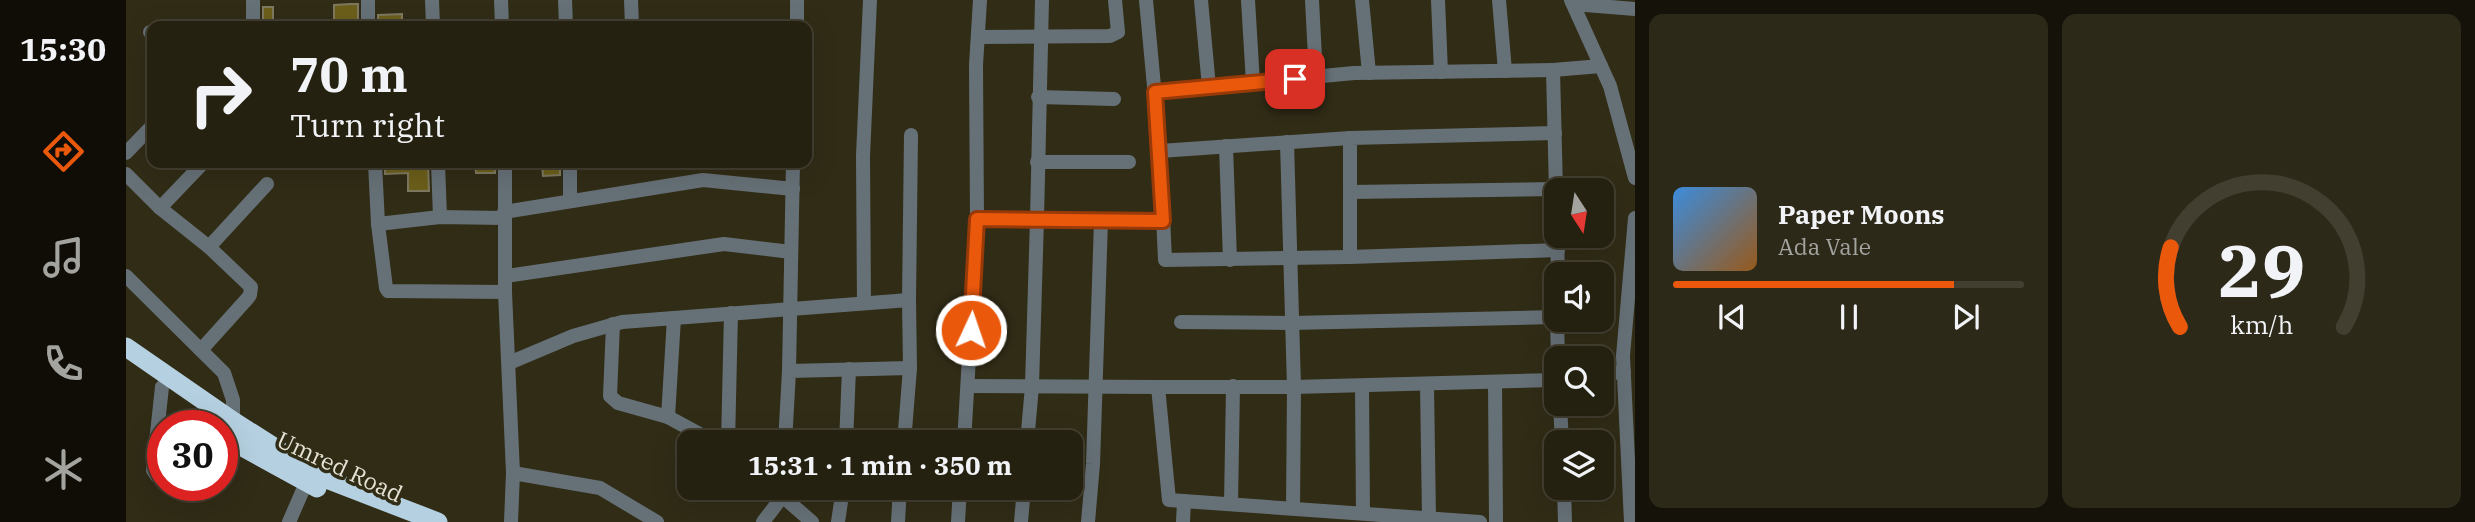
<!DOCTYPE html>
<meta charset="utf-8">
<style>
body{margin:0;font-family:"IBM Plex Serif",serif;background:#2d2919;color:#f1f3f6;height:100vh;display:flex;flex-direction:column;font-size:26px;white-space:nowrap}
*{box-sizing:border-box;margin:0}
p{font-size:23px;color:#a3a39f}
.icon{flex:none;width:38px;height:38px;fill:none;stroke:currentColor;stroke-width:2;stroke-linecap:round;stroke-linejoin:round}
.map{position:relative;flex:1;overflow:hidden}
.side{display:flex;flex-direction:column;gap:14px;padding:14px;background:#141209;width:840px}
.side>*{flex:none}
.top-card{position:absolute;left:21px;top:21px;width:665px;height:147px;border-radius:14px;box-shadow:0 7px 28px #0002,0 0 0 2px #423e30;background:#252110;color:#f1f3f6;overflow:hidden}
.needle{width:46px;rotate:168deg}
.controls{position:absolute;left:1418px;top:178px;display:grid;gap:14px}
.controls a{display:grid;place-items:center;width:70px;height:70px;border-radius:14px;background:#252110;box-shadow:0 7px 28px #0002,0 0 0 2px #423e30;font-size:35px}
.speed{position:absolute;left:21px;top:410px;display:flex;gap:14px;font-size:35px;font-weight:700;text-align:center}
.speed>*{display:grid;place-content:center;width:91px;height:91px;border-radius:50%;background:#252110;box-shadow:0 7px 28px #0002,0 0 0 2px #423e30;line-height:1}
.speed .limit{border:10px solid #d22;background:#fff;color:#111}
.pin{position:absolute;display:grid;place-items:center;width:60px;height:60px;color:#fff;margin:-30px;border-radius:14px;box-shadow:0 4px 10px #0006}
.me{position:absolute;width:77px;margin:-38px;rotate:3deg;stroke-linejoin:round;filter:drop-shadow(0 0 5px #0008)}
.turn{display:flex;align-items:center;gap:24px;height:147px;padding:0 28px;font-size:32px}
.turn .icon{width:91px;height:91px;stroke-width:2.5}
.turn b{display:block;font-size:49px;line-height:60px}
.side .widget{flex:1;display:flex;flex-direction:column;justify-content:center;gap:10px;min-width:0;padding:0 24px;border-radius:14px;background:#2d2919}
.side .dial{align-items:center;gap:0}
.dial svg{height:182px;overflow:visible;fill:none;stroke:#423e30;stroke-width:7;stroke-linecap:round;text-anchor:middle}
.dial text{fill:#f1f3f6;stroke:none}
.song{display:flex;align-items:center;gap:21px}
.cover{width:84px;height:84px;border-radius:10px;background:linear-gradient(135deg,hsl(210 70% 55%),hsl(30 70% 35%))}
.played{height:7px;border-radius:4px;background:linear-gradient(90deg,#ea580c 80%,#423e30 80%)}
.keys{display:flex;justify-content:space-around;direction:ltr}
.side .tiles{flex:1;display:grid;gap:14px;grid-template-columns:repeat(2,1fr)}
.trip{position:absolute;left:551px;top:430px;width:406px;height:70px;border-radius:14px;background:#252110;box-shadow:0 7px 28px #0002,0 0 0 2px #423e30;font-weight:700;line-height:70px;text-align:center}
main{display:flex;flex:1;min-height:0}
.menu{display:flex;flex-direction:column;width:126px;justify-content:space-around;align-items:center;background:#0f0d06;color:#a3a39f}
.menu .icon{width:49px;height:49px}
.menu .selected{color:#ea580c}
.menu b{font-size:32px;color:#f1f3f6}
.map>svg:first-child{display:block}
.building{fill:#6c5f1b;stroke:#7e785f;stroke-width:2}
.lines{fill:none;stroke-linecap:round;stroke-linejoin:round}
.minor{stroke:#667177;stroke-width:14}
.highway{stroke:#b5d1e1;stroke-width:19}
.route-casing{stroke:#983908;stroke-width:18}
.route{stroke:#ea580c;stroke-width:12}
.labels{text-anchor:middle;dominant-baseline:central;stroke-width:7;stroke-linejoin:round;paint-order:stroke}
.street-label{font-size:23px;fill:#e5e3d5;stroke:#312c16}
</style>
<main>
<nav class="menu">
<b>15:30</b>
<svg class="icon selected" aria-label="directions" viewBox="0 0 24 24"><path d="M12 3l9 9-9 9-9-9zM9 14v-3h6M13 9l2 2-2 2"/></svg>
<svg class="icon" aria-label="music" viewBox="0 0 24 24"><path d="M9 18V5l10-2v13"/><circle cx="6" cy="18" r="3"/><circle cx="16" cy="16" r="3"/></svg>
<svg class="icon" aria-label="phone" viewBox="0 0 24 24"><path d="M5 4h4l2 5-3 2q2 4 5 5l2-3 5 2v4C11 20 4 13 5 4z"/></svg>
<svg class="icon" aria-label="climate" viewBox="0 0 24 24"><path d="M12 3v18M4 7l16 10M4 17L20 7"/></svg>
</nav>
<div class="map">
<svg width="1509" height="522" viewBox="0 0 1509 522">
<rect width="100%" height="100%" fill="#312c16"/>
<!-- building -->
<g class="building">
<path d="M225 4H232V26H208V5Z"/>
<rect x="137" y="7" width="10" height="19"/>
<path d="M276 14V26H252V15Z"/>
<path d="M259 163H302L303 191H282V173L259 174Z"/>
<path d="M349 163H369V173H350Z"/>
<path d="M416 164H434V175L417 176Z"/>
</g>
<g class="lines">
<!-- minor -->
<g class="minor">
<path d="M127 0V26"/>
<path d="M306 0 307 26"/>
<path d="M375 0 376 26"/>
<path d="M439 0 440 26"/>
<path d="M505 0 506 26"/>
<path d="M916 0 911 219 975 221 967 464 962 522"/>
<path d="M1020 0 1034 151 1039 260 1224 257"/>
<path d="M1075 0 1083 87"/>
<path d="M1122 0 1127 83"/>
<path d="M1186 0 1190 77"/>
<path d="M1236 0 1243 73"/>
<path d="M1312 0 1315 72"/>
<path d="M1373 0 1379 71"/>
<path d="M1445 0 1484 86 1509 178"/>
<path d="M1447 4 1509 9"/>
<path d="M242 26V0"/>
<path d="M671 26V0"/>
<path d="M24 32H26"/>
<path d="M852 37 984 36 992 32 989 0"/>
<path d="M1029 92 1228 73 1427 70"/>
<path d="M912 97 988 99"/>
<path d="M1429 133 1224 138V257L1432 250"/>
<path d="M1161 142 1168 387 1167 508"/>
<path d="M1100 146 1104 260"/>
<path d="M1034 151 1224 138"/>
<path d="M0 153 26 126"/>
<path d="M911 162H1003"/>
<path d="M249 163 252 224 314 217 378 218"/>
<path d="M312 163 314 217"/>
<path d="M379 163V292L387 473 385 522"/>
<path d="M0 174 34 208 83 247 125 287 124 295 121 299 75 350"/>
<path d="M1430 191 1427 70 1475 66"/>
<path d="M1224 192 1430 189"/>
<path d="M444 201V163"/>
<path d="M34 208 77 163"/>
<path d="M378 212 577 180 667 189"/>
<path d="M851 219 850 65 854 0"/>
<path d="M975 221H1037"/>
<path d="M252 224 260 288 262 291 379 292"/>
<path d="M1431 236 1432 275"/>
<path d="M83 247 141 184"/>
<path d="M0 276 98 373 107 400V421L104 425"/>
<path d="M380 276 598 244 665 252"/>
<path d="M783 300 784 368"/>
<path d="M738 303 737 156 744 0"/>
<path d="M1431 320 1432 359"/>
<path d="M1055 322 1165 323 1430 317"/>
<path d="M487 324 484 396 492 403 542 417 548 318"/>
<path d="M383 363 447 336 496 322 783 300 785 135"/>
<path d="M663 371 667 163"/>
<path d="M1475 374 1498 372"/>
<path d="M1369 382 1370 522"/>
<path d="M1301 385 1303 518"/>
<path d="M842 386 1032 387"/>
<path d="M1236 386 1237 513"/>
<path d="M36 387 27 470 31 476 37 477"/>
<path d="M1434 404 1436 443"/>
<path d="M542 417 590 443"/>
<path d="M59 425 77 416"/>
<path d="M602 443 605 313"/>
<path d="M659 443 663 371 784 368 778 443"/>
<path d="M720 443 723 369"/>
<path d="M838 443 851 219H911L906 386 901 443"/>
<path d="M387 473 474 488 531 522"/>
<path d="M647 488 686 522"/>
<path d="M1438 488 1439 522"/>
<path d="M1105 504 1107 386"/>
<path d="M163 522 180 483"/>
<path d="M637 522 656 497 657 490"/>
<path d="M712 522 717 488"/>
<path d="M772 522 774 488"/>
<path d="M832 522 834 488"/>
<path d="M895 522 898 488"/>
<path d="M1057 522 1058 501"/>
<path d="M1354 522 1043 500 1032 387H1168L1430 380"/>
<path d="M1505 522 1497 356 1509 218"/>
</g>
<!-- highway -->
<g class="highway">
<path d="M0 347 107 421 195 477 312 522"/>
<path d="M96 429 120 449 191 488"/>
</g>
</g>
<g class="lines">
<defs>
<path id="route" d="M845 330 851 219 1037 221 1029 92 1169 79"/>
</defs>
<!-- route casing -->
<use href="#route" class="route-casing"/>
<!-- route -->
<use href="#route" class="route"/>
</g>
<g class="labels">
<!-- street labels -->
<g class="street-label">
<text transform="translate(214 466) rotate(25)">Umred Road</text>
</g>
</g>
</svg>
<div class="controls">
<a><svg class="needle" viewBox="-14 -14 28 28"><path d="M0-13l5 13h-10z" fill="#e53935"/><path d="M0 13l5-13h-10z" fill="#a3a39f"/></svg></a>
<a><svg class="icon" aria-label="sound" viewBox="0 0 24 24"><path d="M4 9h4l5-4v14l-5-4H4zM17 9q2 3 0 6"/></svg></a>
<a><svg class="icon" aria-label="search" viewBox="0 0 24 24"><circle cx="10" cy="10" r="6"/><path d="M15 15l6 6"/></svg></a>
<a><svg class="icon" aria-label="layers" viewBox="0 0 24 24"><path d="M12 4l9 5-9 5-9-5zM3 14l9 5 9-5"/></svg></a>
</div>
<div class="speed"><div class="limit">30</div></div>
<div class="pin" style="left:1169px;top:79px;background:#d93025"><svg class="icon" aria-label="arrive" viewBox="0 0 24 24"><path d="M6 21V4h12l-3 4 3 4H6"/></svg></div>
<svg class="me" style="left:845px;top:330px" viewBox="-20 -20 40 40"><circle r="17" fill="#ea580c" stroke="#fff" stroke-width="3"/><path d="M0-11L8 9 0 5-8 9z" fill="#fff"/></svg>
<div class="trip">15:31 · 1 min · 350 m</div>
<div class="top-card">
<div class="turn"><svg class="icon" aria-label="right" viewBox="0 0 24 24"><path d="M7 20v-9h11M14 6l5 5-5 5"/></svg><div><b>70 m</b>Turn right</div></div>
</div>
</div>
<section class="side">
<div class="tiles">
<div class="widget">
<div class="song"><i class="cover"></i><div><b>Paper Moons</b><p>Ada Vale</p></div></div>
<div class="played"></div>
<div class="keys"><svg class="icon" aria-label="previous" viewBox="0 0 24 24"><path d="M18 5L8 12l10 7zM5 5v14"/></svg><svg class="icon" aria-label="pause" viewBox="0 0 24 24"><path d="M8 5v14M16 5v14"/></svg><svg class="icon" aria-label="next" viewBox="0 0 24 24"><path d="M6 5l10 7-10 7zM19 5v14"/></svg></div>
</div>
<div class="widget dial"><svg viewBox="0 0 100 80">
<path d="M14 69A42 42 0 1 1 86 69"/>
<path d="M14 69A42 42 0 0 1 10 34" stroke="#ea580c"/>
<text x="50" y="56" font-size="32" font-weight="700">29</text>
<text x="50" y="72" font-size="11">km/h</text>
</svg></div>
</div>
</section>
</main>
